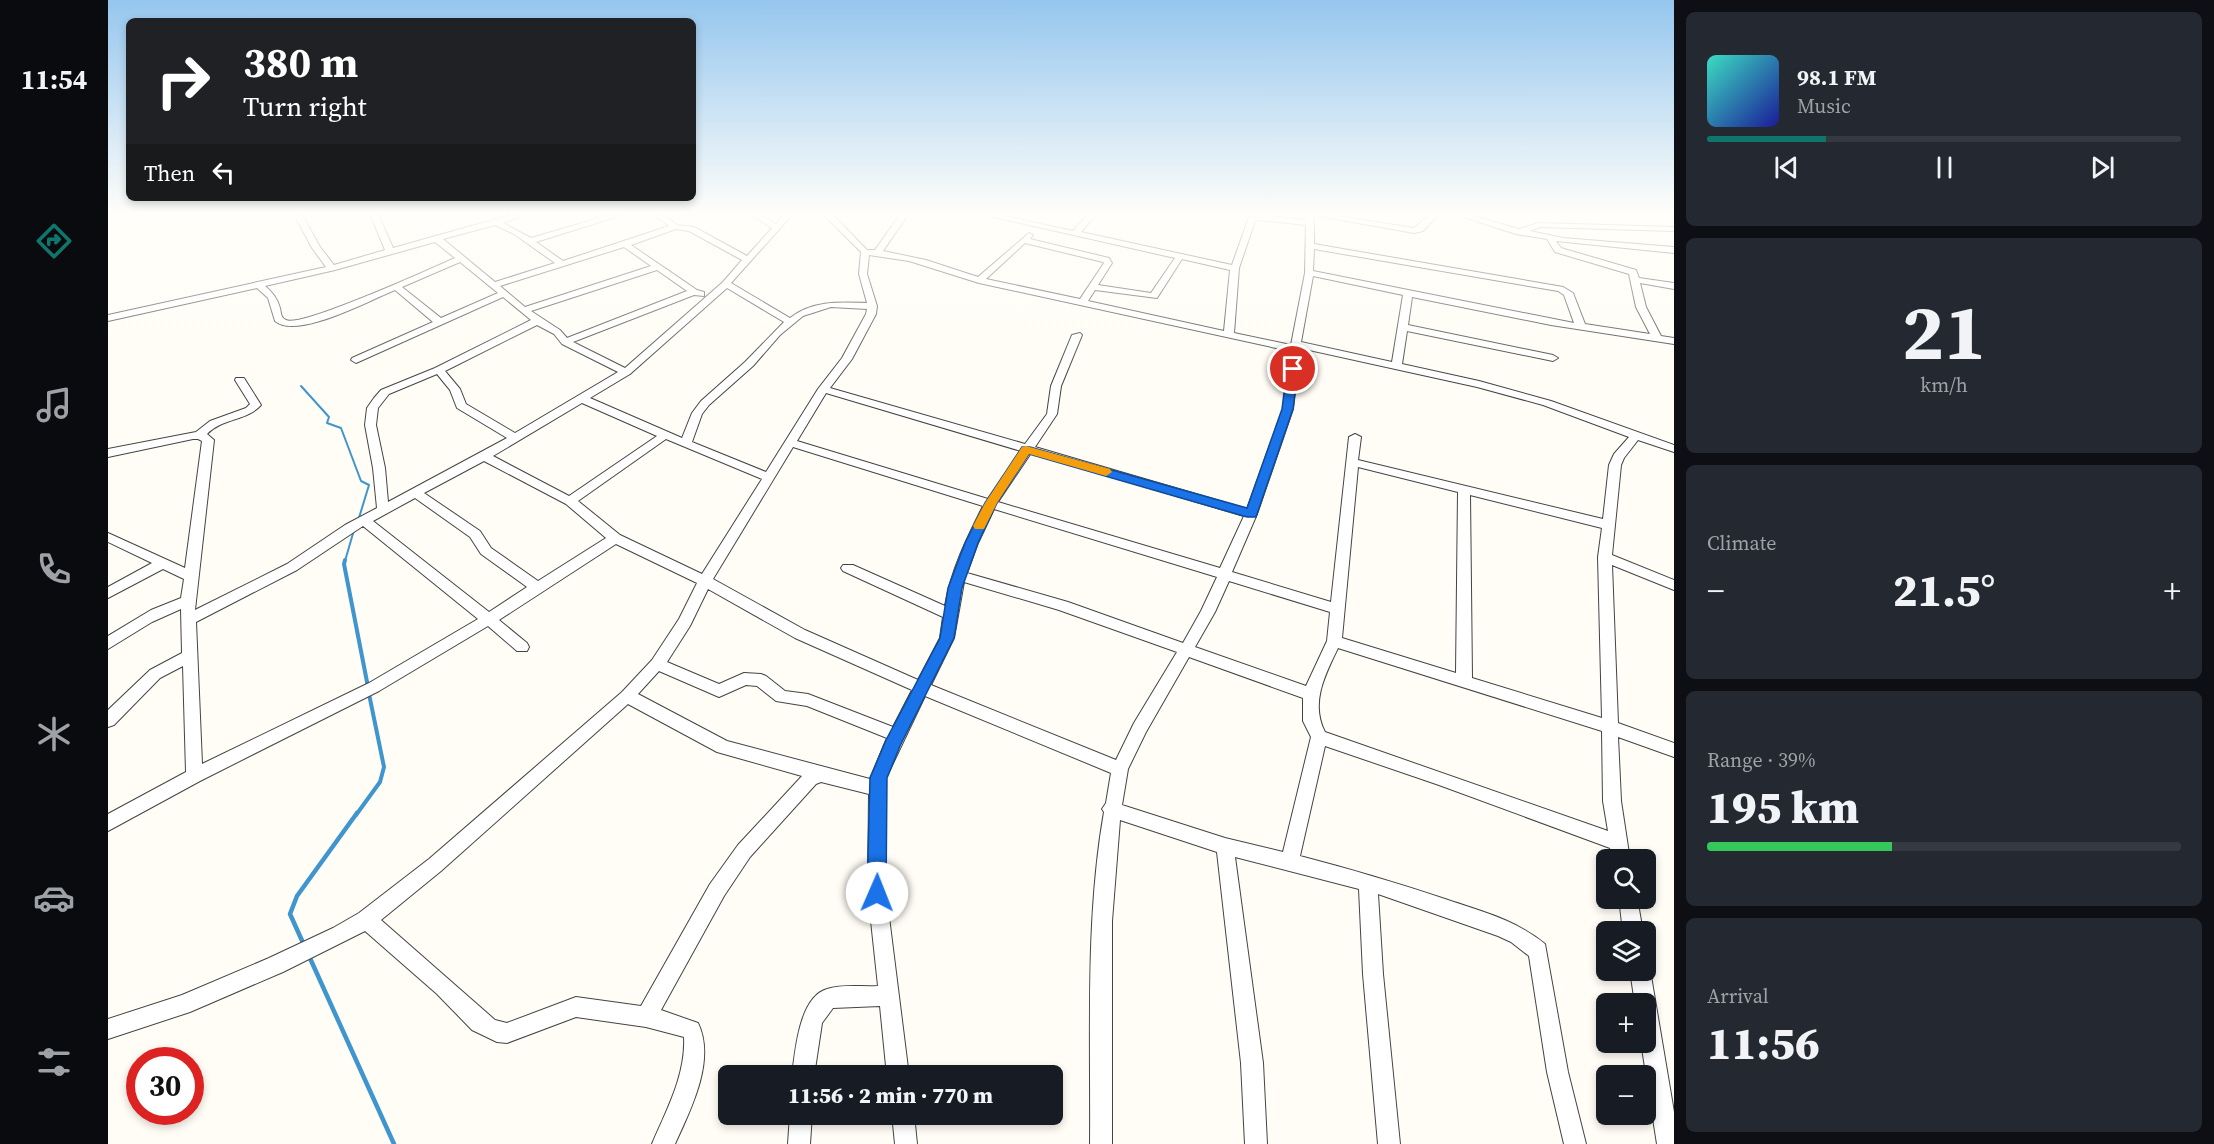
<!DOCTYPE html>
<meta charset="utf-8">
<style>
body{margin:0;font-family:"Source Serif 4",serif;background:#242831;color:#f1f3f6;height:100vh;display:flex;flex-direction:column;font-size:22px;white-space:nowrap}
*{box-sizing:border-box;margin:0}
p{font-size:20px;color:#9ea1a6}
.icon{flex:none;width:33px;height:33px;fill:none;stroke:currentColor;stroke-width:2;stroke-linecap:round;stroke-linejoin:round}
.map{position:relative;flex:1;overflow:hidden}
.sheet{display:flex;flex-direction:column;gap:12px;padding:12px;background:#0d0f14;width:540px}
.sheet>*{flex:none}
.guide{position:absolute;left:18px;top:18px;width:570px;height:183px;border-radius:9px;box-shadow:0 3px 9px #0003;background:#202124;color:#fff;overflow:hidden}
.fabs{position:absolute;left:1488px;top:849px;display:grid;gap:12px}
.fabs a{display:grid;place-items:center;width:60px;height:60px;border-radius:9px;background:#171b24;box-shadow:0 3px 9px #0003;font-size:30px}
.speed{position:absolute;left:18px;top:1047px;display:flex;gap:12px;font-size:30px;font-weight:700;text-align:center}
.speed>*{display:grid;place-content:center;width:78px;height:78px;border-radius:50%;background:#171b24;box-shadow:0 3px 9px #0003;line-height:1}
.speed .limit{border:9px solid #d22;background:#fff;color:#111}
.pin{position:absolute;display:grid;place-items:center;width:51px;height:51px;color:#fff;margin:-26px;border:3px solid #fff;border-radius:50%;box-shadow:0 2px 6px #0007}
.me{position:absolute;width:66px;margin:-33px;rotate:1deg;stroke-linejoin:round;filter:drop-shadow(0 0 4px #0008)}
.turn{display:flex;align-items:center;gap:21px;height:126px;padding:0 18px;font-size:27px}
.turn .icon{width:78px;height:78px;stroke-width:2.5}
.turn b{display:block;font-size:42px;line-height:51px}
.then{display:flex;align-items:center;height:57px;padding:0 18px;background:#0003;gap:12px;font-size:22px}
.big{font-size:45px;font-weight:800;line-height:1.1}
.sheet .tile{flex:1;display:flex;flex-direction:column;justify-content:center;gap:9px;min-width:0;padding:0 21px;border-radius:9px;background:#242831}
.sheet .dial{align-items:center;gap:0}
.dial b{font-size:78px;line-height:1}
.song{display:flex;align-items:center;gap:18px}
.cover{width:72px;height:72px;border-radius:9px;background:linear-gradient(135deg,hsl(170 70% 55%),hsl(240 70% 35%))}
.played{height:6px;border-radius:3px;background:linear-gradient(90deg,#0f766e 25%,#363941 25%)}
.keys{display:flex;justify-content:space-around;direction:ltr}
.heat{display:flex;justify-content:space-between;align-items:center;font-size:33px;direction:ltr}
.charge{height:9px;border-radius:4px;background:linear-gradient(90deg,#34c759 39%,#363941 0)}
.trip{position:absolute;left:610px;top:1065px;width:345px;height:60px;border-radius:9px;background:#171b24;box-shadow:0 3px 9px #0003;font-weight:800;line-height:60px;text-align:center}
main{display:flex;flex:1;min-height:0}
.dock{display:flex;flex-direction:column;width:108px;justify-content:space-around;align-items:center;background:#090b0e;color:#9ea1a6}
.dock .icon{width:42px;height:42px}
.dock .selected{color:#0f766e}
.dock b{font-size:27px;color:#f1f3f6}
.map>svg:first-child{display:block}
.lines{fill:none;stroke-linecap:round;stroke-linejoin:round}
.stream-far2{stroke:#3f96cf;stroke-width:2}
.stream-far1{stroke:#3f96cf;stroke-width:4}
.stream{stroke:#3f96cf;stroke-width:4.5}
.minor-casing{stroke:#444;stroke-width:2}
.minor{fill:#fff;fill-rule:evenodd}
.route{fill:#1a73e8;stroke:#114b97;stroke-width:1.5}
.slow{fill:#f59e0b}
</style>
<main>
<nav class="dock">
<b>11:54</b>
<svg class="icon selected" aria-label="directions" viewBox="0 0 24 24"><path d="M12 3l9 9-9 9-9-9zM9 14v-3h6M13 9l2 2-2 2"/></svg>
<svg class="icon" aria-label="music" viewBox="0 0 24 24"><path d="M9 18V5l10-2v13"/><circle cx="6" cy="18" r="3"/><circle cx="16" cy="16" r="3"/></svg>
<svg class="icon" aria-label="phone" viewBox="0 0 24 24"><path d="M5 4h4l2 5-3 2q2 4 5 5l2-3 5 2v4C11 20 4 13 5 4z"/></svg>
<svg class="icon" aria-label="climate" viewBox="0 0 24 24"><path d="M12 3v18M4 7l16 10M4 17L20 7"/></svg>
<svg class="icon" aria-label="car" viewBox="0 0 24 24"><path d="M5 17H2v-5l4-1 3-4h7l3 4 3 1v5h-3M9 17h6M6 11h13"/><circle cx="7" cy="17" r="2"/><circle cx="17" cy="17" r="2"/></svg>
<svg class="icon" aria-label="filters" viewBox="0 0 24 24"><path d="M4 7h16M4 17h16"/><circle cx="9" cy="7" r="2"/><circle cx="15" cy="17" r="2"/></svg>
</nav>
<div class="map">
<svg width="1566" height="1144" viewBox="0 0 1566 1144">
<rect width="100%" height="100%" fill="#fffdf5"/>
<g class="lines">
<!-- stream-far2 -->
<g class="stream-far2">
<path d="M193 386 221 417 219 423 233 428 253 481 261 485 250 521"/>
<path d="M237 561 246 530"/>
</g>
<!-- stream-far1 -->
<g class="stream-far1">
<path d="M237 560 236 564 260 687"/>
<path d="M248 815 272 782 276 767 261 694"/>
</g>
<!-- stream -->
<g class="stream">
<path d="M196 945 182 914 189 896 249 813"/>
<path d="M201 956 286 1144"/>
</g>
<defs>
<g id="minor">
<path d="M187 216H195L212 247 226 265 277 250 263 216H271L285 248 399 216H413L395 223 423 238 498 216H511L428 242 455 261 561 226 548 216H557L569 225 586 227 639 256 664 228 645 216H655L668 224 675 216H683L623 283 682 318C704 300 732 302 759 303L751 274 753 252 717 216H726L759 250H767L791 216H799L775 251 818 260 870 277 921 233 925 235 922 239 1001 258 1004 263 990 285 1043 293 1067 258 881 216H897L965 231 979 216H987L973 232 1124 265 1141 217 1159 216 1198 220V216H1206V244L1455 287 1465 293 1477 324 1542 334 1528 307 1521 274 1447 252 1439 239 1408 234 1352 216H1365L1411 229 1431 223 1566 227V231L1432 227 1422 231 1455 238 1566 247V253L1448 241 1453 248 1528 270 1531 278 1566 283V289L1532 283 1538 307 1553 336 1566 338V344L1443 325 1304 297 1300 325 1445 355 1450 358 1445 361 1299 331 1294 364 1371 381 1443 401 1566 445V452L1530 440 1516 458 1513 465 1504 555 1566 580V590L1504 565 1510 723 1566 743V757L1510 737 1513 801 1522 860H1504L1502 848 1331 785 1217 746 1192 856C1242 869 1289 883 1337 899 1375 912 1406 919 1437 944L1460 1072 1478 1144H1456L1439 1072 1421 956 1403 942 1390 936 1270 894 1275 974 1292 1144H1270L1255 974 1251 889 1127 857 1155 1063 1159 1144H1137L1133 1063 1109 852 1012 820 1004 921V1144H982C983 1036 977 919 996 812L994 809 998 803 1003 773 817 696 778 778V893L801 1076H779L772 1006 725 1008 714 1023 706 1076H684C687 1052 691 997 719 989 734 984 754 987 770 986L760 893 761 794 713 782 708 784 642 857 616 896 553 1010 590 1023C608 1060 583 1109 567 1144H544C558 1111 578 1075 576 1037L538 1027 468 1017 399 1043 389 1042 364 1030 329 994 257 931 175 972 82 1012 0 1039V1019L74 995 161 958 225 928 251 913 321 859 514 692 544 660 571 619 589 583 508 544 391 620 419 643 421 647 419 651H409L380 626 271 691 92 781 0 831V814L78 772 75 666 52 678 6 725 0 727V710L42 670 74 653 73 609 44 622 0 649V636L43 610 73 598 76 579 55 569 0 598V587L44 563 0 542V533L77 568 94 441 90 439H85L0 457V449L88 432 102 421 138 408 142 404 127 380 128 378H136L153 405C139 421 114 418 99 434L106 440 87 610 179 564 237 525 269 508 265 468 257 425 259 408 266 398 273 390 327 368 423 320 395 297 248 363 243 360 244 358 325 322 287 290C262 300 189 340 167 321L160 298 149 288 0 321V315L218 267 204 248ZM1153 220 1198 225 1197 273 1183 345 1126 333 1131 268 1147 221ZM387 225 406 234 447 263 387 282 335 239ZM568 229 581 231 634 260 615 282 517 368 465 342 586 295 596 296V292L589 290 523 245ZM327 242 347 258C324 268 193 328 178 320 173 318 173 313 172 308 169 298 165 293 157 286L227 270ZM917 243 995 262 996 263 972 299 878 279ZM516 247 543 266 417 307 392 286ZM1206 249 1450 291 1456 295 1466 323 1205 271ZM761 255 801 261 871 283 1182 351 1175 409 1139 509 927 447 949 414 953 386 974 335 972 333 964 335 943 386 939 414 917 444 722 388 744 359 768 314 769 306 759 274ZM1074 259 1122 270 1116 331 980 301 987 290 1049 298ZM352 262 390 293 333 318 294 287ZM549 270 579 291 459 338 452 330 423 311ZM1205 276 1295 295 1284 362 1193 342ZM619 288 676 322 637 362 593 401 584 413 574 438 482 398 522 374ZM723 307 759 309 758 314 734 358 710 389 658 472 584 442 594 414 601 405 645 366 672 335 695 316ZM429 325 446 334 454 344 510 372 407 433 358 404 352 389 337 371ZM1192 348 1369 387 1435 405 1521 437 1506 454 1501 465 1495 519 1250 460 1253 437 1247 434 1241 437 1223 602 1124 572 1149 514 1185 409ZM329 374 342 390 349 408 399 438 280 502 277 468 268 425 270 408 281 394ZM718 393 913 451 880 499 689 441ZM474 403 549 436 461 496 385 456ZM558 439 654 479 594 574 512 535 470 501ZM685 447 875 506C859 538 843 570 837 606L745 565H735L733 568 735 571 835 617 832 638 810 680 697 630 605 579ZM923 453 1136 516 1112 568 890 502ZM376 461 458 504 498 538 430 581 383 548 372 531 316 493ZM1250 467 1350 492 1348 673 1234 638ZM1362 495 1494 528 1490 557 1494 718 1364 678ZM307 498 362 537 373 554 419 587 381 612 265 521ZM886 509 1109 577 1093 611 1075 643 960 602 859 573 870 543ZM255 526 370 619 261 683 94 764 88 622 189 570ZM1121 581 1222 612 1219 641 1198 686 1087 647 1107 612ZM856 582 951 610 1069 652 1026 723 1008 760 823 685 846 638ZM600 589 687 638 804 690 785 727 700 694 677 691 658 676 653 674 636 673 611 684 559 662 582 626ZM1230 648 1494 731 1495 801 1500 831 1217 732C1202 703 1217 675 1230 648ZM1081 657 1195 698V721L1203 737 1175 852 1117 838 1014 805 1020 769 1038 732ZM551 671 611 697 638 685 649 686 668 701 699 706 779 738 762 779 619 741 530 694ZM520 704 609 752 694 776 630 845 602 884 533 1006 468 997 399 1023 387 1020 273 920 333 871Z"/>
<path d="M1210 216H1230L1306 228 1320 216H1329L1315 231 1306 233Z"/>
<path d="M1511 898H1529L1535 932H1515Z"/>
<path d="M1538 962 1542 970 1566 1112V1144H1549L1533 1042H1538V1004H1527L1522 970H1538Z"/>
<path d="M682 1114H704L702 1144H680Z"/>
<path d="M784 1114H806L809 1144H787Z"/>
</g>
</defs>
<!-- minor casing -->
<use href="#minor" class="minor-casing"/>
<!-- minor -->
<use href="#minor" class="minor"/>
</g>
<!-- sky -->
<linearGradient id="sky" x2="0" y2="1"><stop stop-color="#95c6ee"/><stop offset="0.57" stop-color="#fffefa"/><stop offset="1" stop-color="#fffefa" stop-opacity="0"/></linearGradient>
<rect width="1566" height="376" fill="url(#sky)"/>
<!-- route -->
<path class="route" d="M1185 365 1190 369 1185 409 1148 517H1139L921 454 889 503 870 543 854 588 846 638 792 746 779 778 778 893 775 899 769 902 762 899 759 893 762 778 778 740 832 638 840 588 857 543 877 503 914 447H922L1139 508 1174 409 1179 369Z"/>
<!-- slow -->
<path class="slow" d="M918 446 1002 469 1004 472 998 476 921 454 889 503 876 529H867L865 526 877 503 914 447Z"/>
</svg>
<div class="fabs">
<a><svg class="icon" aria-label="search" viewBox="0 0 24 24"><circle cx="10" cy="10" r="6"/><path d="M15 15l6 6"/></svg></a>
<a><svg class="icon" aria-label="layers" viewBox="0 0 24 24"><path d="M12 4l9 5-9 5-9-5zM3 14l9 5 9-5"/></svg></a>
<a>+</a>
<a>−</a>
</div>
<div class="speed"><div class="limit">30</div></div>
<div class="pin" style="left:1185px;top:369px;background:#d93025"><svg class="icon" aria-label="arrive" viewBox="0 0 24 24"><path d="M6 21V4h12l-3 4 3 4H6"/></svg></div>
<svg class="me" style="left:769px;top:893px" viewBox="-20 -20 40 40"><circle r="19" fill="#fff"/><path d="M0-13L10 11 0 6-10 11z" fill="#1a73e8"/></svg>
<div class="trip">11:56 · 2 min · 770 m</div>
<div class="guide">
<div class="turn"><svg class="icon" aria-label="right" viewBox="0 0 24 24"><path d="M7 20v-9h11M14 6l5 5-5 5"/></svg><div><b>380 m</b>Turn right</div></div>
<div class="then">Then<svg class="icon" aria-label="left" viewBox="0 0 24 24"><path d="M17 20v-9H6M10 6l-5 5 5 5"/></svg></div>
</div>
</div>
<section class="sheet">
<div class="tile">
<div class="song"><i class="cover"></i><div><b>98.1 FM</b><p>Music</p></div></div>
<div class="played"></div>
<div class="keys"><svg class="icon" aria-label="previous" viewBox="0 0 24 24"><path d="M18 5L8 12l10 7zM5 5v14"/></svg><svg class="icon" aria-label="pause" viewBox="0 0 24 24"><path d="M8 5v14M16 5v14"/></svg><svg class="icon" aria-label="next" viewBox="0 0 24 24"><path d="M6 5l10 7-10 7zM19 5v14"/></svg></div>
</div>
<div class="tile dial"><b>21</b><p>km/h</p></div>
<div class="tile"><p>Climate</p>
<div class="heat"><a>−</a><b class="big">21.5°</b><a>+</a></div>
</div>
<div class="tile"><p>Range · 39%</p><b class="big">195 km</b><div class="charge"></div></div>
<div class="tile"><p>Arrival</p><b class="big">11:56</b></div>
</section>
</main>
